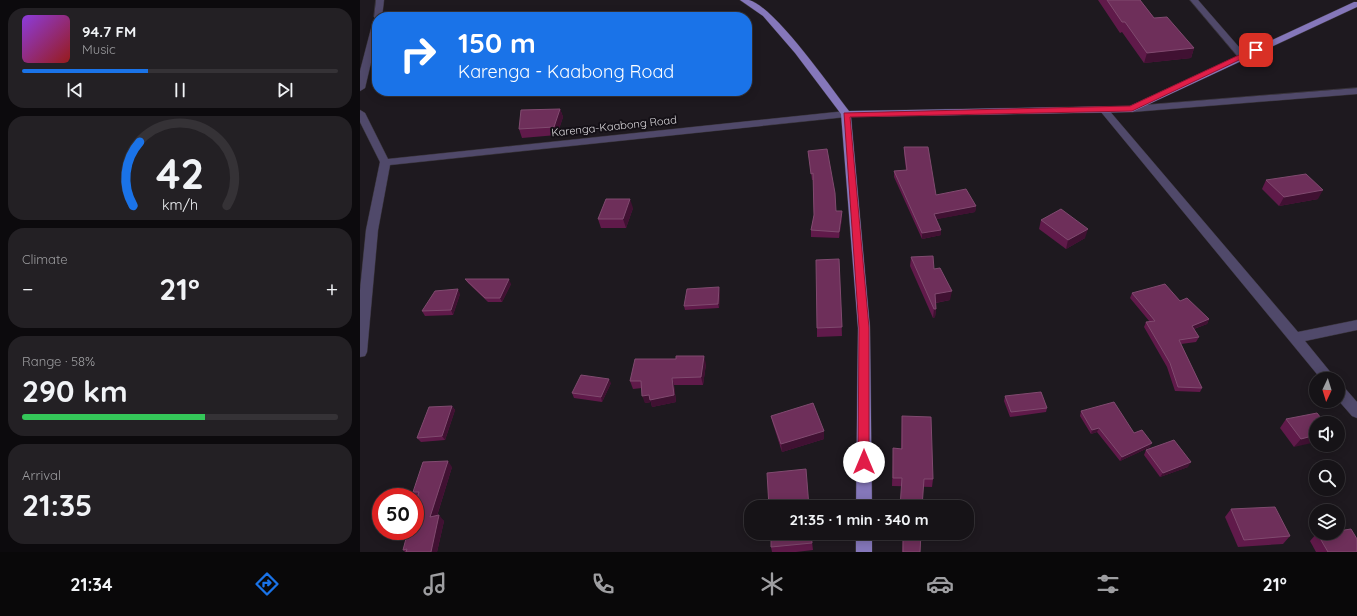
<!DOCTYPE html>
<meta charset="utf-8">
<style>
body{margin:0;font-family:Quicksand,sans-serif;background:#232024;color:#f1f3f6;height:100vh;display:flex;flex-direction:column;font-size:15px;white-space:nowrap}
*{box-sizing:border-box;margin:0}
p{font-size:13px;color:#9e9ea1}
.icon{flex:none;width:22px;height:22px;fill:none;stroke:currentColor;stroke-width:2;stroke-linecap:round;stroke-linejoin:round}
.map{position:relative;flex:1;overflow:hidden}
.sheet{display:flex;flex-direction:column;gap:8px;padding:8px;background:#0c0a0d;width:360px}
.sheet>*{flex:none}
.guide{position:absolute;left:12px;top:12px;width:380px;height:84px;border-radius:16px;box-shadow:0 2px 10px #0003,0 0 0 1px #353236;background:#1a73e8;color:#fff;overflow:hidden}
.needle{width:26px;rotate:184deg}
.controls{position:absolute;left:949px;top:372px;display:grid;gap:8px}
.controls a{display:grid;place-items:center;width:36px;height:36px;border-radius:50%;background:#161317;box-shadow:0 2px 10px #0003,0 0 0 1px #353236;font-size:20px}
.speed{position:absolute;left:12px;top:488px;display:flex;gap:8px;font-size:20px;font-weight:700;text-align:center}
.speed>*{display:grid;place-content:center;width:52px;height:52px;border-radius:50%;background:#161317;box-shadow:0 2px 10px #0003,0 0 0 1px #353236;line-height:1}
.speed .limit{border:6px solid #d22;background:#fff;color:#111}
.pin{position:absolute;display:grid;place-items:center;width:34px;height:34px;color:#fff;margin:-17px;border-radius:8px;box-shadow:0 2px 6px #0006}
.me{position:absolute;width:44px;margin:-22px;rotate:0deg;stroke-linejoin:round;filter:drop-shadow(0 0 3px #0008)}
.turn{display:flex;align-items:center;gap:14px;height:84px;padding:0 20px;font-size:18px}
.turn .icon{width:52px;height:52px;stroke-width:2.5}
.turn b{display:block;font-size:28px;line-height:34px}
.big{font-size:30px;font-weight:700;line-height:1.1}
.sheet .tile{flex:1;display:flex;flex-direction:column;justify-content:center;gap:6px;min-width:0;padding:0 14px;border-radius:16px;background:#232024}
.sheet .dial{align-items:center;gap:0}
.dial svg{height:104px;overflow:visible;fill:none;stroke:#353236;stroke-width:7;stroke-linecap:round;text-anchor:middle}
.dial text{fill:#f1f3f6;stroke:none}
.song{display:flex;align-items:center;gap:12px}
.cover{width:48px;height:48px;border-radius:6px;background:linear-gradient(135deg,hsl(270 70% 55%),hsl(0 70% 35%))}
.played{height:4px;border-radius:2px;background:linear-gradient(90deg,#1a73e8 40%,#353236 40%)}
.keys{display:flex;justify-content:space-around;direction:ltr}
.heat{display:flex;justify-content:space-between;align-items:center;font-size:22px;direction:ltr}
.charge{height:6px;border-radius:3px;background:linear-gradient(90deg,#34c759 58%,#353236 0)}
.trip{position:absolute;left:384px;top:500px;width:230px;height:40px;border-radius:16px;background:#161317;box-shadow:0 2px 10px #0003,0 0 0 1px #353236;font-weight:700;line-height:40px;text-align:center}
.tabs{display:flex;height:64px;justify-content:space-around;align-items:center;background:#090809;color:#9e9ea1}
.tabs .icon{width:28px;height:28px}
.tabs .current{color:#1a73e8}
.tabs b{font-size:18px;color:#f1f3f6}
main{display:flex;flex:1;min-height:0}
.map>svg:first-child{display:block}
.lines{fill:none;stroke-linecap:round;stroke-linejoin:round}
.minor-casing{stroke:#39343a;stroke-width:1}
.major-casing{stroke:#39343a;stroke-width:1}
.minor{fill:#50496a;fill-rule:evenodd}
.major{fill:#8577ba;fill-rule:evenodd}
.wall{fill:#601a4a}
.shaded-wall{fill:#401132}
.building{fill:#6e2f5a;stroke:#804a6f}
.route{fill:#e11d48;stroke:#92132f}
.labels{text-anchor:middle;dominant-baseline:central;stroke-width:4;stroke-linejoin:round;paint-order:stroke}
.street-label{font-size:11px;fill:#dedbdf;stroke:#141016}
</style>
<main>
<section class="sheet">
<div class="tile">
<div class="song"><i class="cover"></i><div><b>94.7 FM</b><p>Music</p></div></div>
<div class="played"></div>
<div class="keys"><svg class="icon" aria-label="previous" viewBox="0 0 24 24"><path d="M18 5L8 12l10 7zM5 5v14"/></svg><svg class="icon" aria-label="pause" viewBox="0 0 24 24"><path d="M8 5v14M16 5v14"/></svg><svg class="icon" aria-label="next" viewBox="0 0 24 24"><path d="M6 5l10 7-10 7zM19 5v14"/></svg></div>
</div>
<div class="tile dial"><svg viewBox="0 0 100 80">
<path d="M14 69A42 42 0 1 1 86 69"/>
<path d="M14 69A42 42 0 0 1 19 20" stroke="#1a73e8"/>
<text x="50" y="56" font-size="32" font-weight="700">42</text>
<text x="50" y="72" font-size="11">km/h</text>
</svg></div>
<div class="tile"><p>Climate</p>
<div class="heat"><a>−</a><b class="big">21°</b><a>+</a></div>
</div>
<div class="tile"><p>Range · 58%</p><b class="big">290 km</b><div class="charge"></div></div>
<div class="tile"><p>Arrival</p><b class="big">21:35</b></div>
</section>
<div class="map">
<svg width="997" height="552" viewBox="0 0 997 552">
<rect width="100%" height="100%" fill="#1e191f"/>
<g class="lines">
<defs>
<g id="minor">
<path d="M16 0H24L22 17H17V37L5 88 0 91V71L13 21 16 19 14 17Z"/>
<path d="M830 0H838L885 54V58H879Z"/>
<path d="M997 88V94L772 112 767 109 772 106Z"/>
<path d="M744 107 747 108 938 332 997 320V330L945 341 976 379H961L741 112V108Z"/>
<path d="M0 110 5 113 28 159 486 111 491 114 486 117 30 165 18 230 7 352 5 356 0 357V290L6 230 20 162 0 122Z"/>
<path d="M978 384 983 386 997 402V418L992 416 978 400Z"/>
</g>
<g id="major">
<path d="M380 0C383 0 387 0 389 0 415 7 471 88 489 111L770 106 994 2H997V7L772 112 491 117 510 328 512 507H496L498 328 481 114 435 53 403 16Z"/>
<rect x="496" y="533" width="16" height="19"/>
</g>
</defs>
<!-- minor casing -->
<use href="#minor" class="minor-casing"/>
<!-- major casing -->
<use href="#major" class="major-casing"/>
<!-- minor -->
<use href="#minor" class="minor"/>
<!-- major -->
<use href="#major" class="major"/>
</g>
<!-- wall -->
<g class="wall">
<path d="M738 0H780L794 18 834 48 831 58 784 63 762 32 760 33Z"/>
<path d="M200 109 203 117 197 135 162 138 159 129Z"/>
<path d="M544 147 576 195 616 206 615 212 576 219 581 235 562 239 534 177V171L546 170 544 153Z"/>
<path d="M448 151 476 211H482V218L479 238 451 237V230L454 215 453 180H452Z"/>
<path d="M906 180 958 199 919 206 902 189Z"/>
<path d="M273 208 266 228H241L238 219Z"/>
<path d="M681 220 725 238 706 249 679 229Z"/>
<path d="M551 257 574 269 590 300 576 303V309L575 317 573 318 550 266Z"/>
<path d="M479 259 482 336 457 337V328Z"/>
<path d="M105 279 151 284 142 302H128L108 283Z"/>
<path d="M360 292 359 308 325 310 324 306Z"/>
<path d="M772 293 820 301 849 319 847 324 834 329 839 337 836 342 821 344 842 388 840 392 815 391 807 367 784 327 786 322H790L770 298Z"/>
<path d="M100 294 93 315 65 316 62 311Z"/>
<path d="M346 364 343 385H314L316 402 292 407 291 402 285 403 282 388 273 389 270 381Z"/>
<path d="M251 383 242 402 214 398 212 393Z"/>
<path d="M645 396 687 408 686 412 650 417 644 401Z"/>
<path d="M92 406 95 410 85 440 61 442 57 438Z"/>
<path d="M721 411 774 433 790 447 760 461 737 432 731 434 720 416Z"/>
<path d="M411 416 464 439 422 452 413 424Z"/>
<path d="M542 416 573 479 572 487 532 486 533 448 541 449Z"/>
<path d="M926 419 965 423 934 447 920 428Z"/>
<path d="M786 450 828 467 800 477 784 455Z"/>
<path d="M92 467 77 516 84 521 77 552H45L43 550 57 497 53 492Z"/>
<path d="M871 509 930 536 923 544 878 547 865 517Z"/>
<path d="M451 533 453 550 436 552H412L411 547Z"/>
<path d="M538 533H561L560 552H542L543 536H538Z"/>
<path d="M957 533 997 552H956L950 541Z"/>
</g>
<!-- shaded-wall -->
<g class="shaded-wall">
<path d="M834 48 831 58 784 63 787 53Z"/>
<path d="M200 109 203 117 197 135 194 127Z"/>
<path d="M963 190 958 199 919 206 924 197Z"/>
<path d="M270 199 273 208 266 228 263 219Z"/>
<path d="M616 206 615 212 573 220 574 214Z"/>
<path d="M482 211V218L479 238V232Z"/>
<path d="M728 229 725 238 706 249 708 240Z"/>
<path d="M581 230V235L562 239V233Z"/>
<path d="M149 279 151 284 142 302 140 298Z"/>
<path d="M359 287 360 292 359 308 358 304Z"/>
<path d="M98 289 100 294 93 315 91 310Z"/>
<path d="M592 291 590 300 574 303 575 294Z"/>
<path d="M574 309H576L575 317 573 318Z"/>
<path d="M849 319 847 324 830 330 832 326Z"/>
<path d="M344 356 346 364 343 385 341 377Z"/>
<path d="M312 378 314 385 316 402 292 407 291 402 285 403 282 396 289 395Z"/>
<path d="M249 379 251 383 242 402 241 397Z"/>
<path d="M92 406 95 410 85 440 82 436Z"/>
<path d="M739 428 737 432 731 434 732 430Z"/>
<path d="M464 431V439L422 452 421 444Z"/>
<path d="M956 435V442L934 447 941 439Z"/>
<path d="M792 443 790 447 760 461 762 457Z"/>
<path d="M88 461 92 467 75 522 70 517Z"/>
<path d="M831 462 828 467 800 477 803 473Z"/>
<path d="M79 515 84 521 77 552H71Z"/>
</g>
<!-- building -->
<g class="building">
<path d="M747 0H780L794 18 807 17 834 48 787 53 765 22H762Z"/>
<path d="M200 109 194 127 159 129 161 110Z"/>
<path d="M544 147H568L576 195 606 189 616 206 574 214 581 230 562 233 534 171 547 170Z"/>
<path d="M467 149 475 193 476 211H482L479 232 451 230 454 215 453 173 451 174 448 151Z"/>
<path d="M946 174 963 190 924 197 906 180Z"/>
<path d="M246 199H270L263 219H238Z"/>
<path d="M701 209 728 229 708 240 681 220Z"/>
<path d="M573 256 574 269 580 268 592 291 575 294 576 309H574L551 257Z"/>
<path d="M479 259 482 327 457 328 456 260Z"/>
<path d="M105 279H149L140 298H125Z"/>
<path d="M805 284 820 301 827 298 849 319 832 326 839 337 819 340 842 388 818 387 810 363 786 322 795 321 772 293Z"/>
<path d="M359 287 358 304 324 306 327 289Z"/>
<path d="M98 289 91 310 62 311 75 291Z"/>
<path d="M316 356H344L341 377 312 378 314 395 290 400 289 395 282 396 281 381H270L275 359H316Z"/>
<path d="M221 375 249 379 241 397 212 393Z"/>
<path d="M681 392 687 408 651 412 645 396Z"/>
<path d="M754 402 774 433 782 430 792 443 762 457 739 428 732 430 721 411Z"/>
<path d="M453 403 464 431 421 444 411 416Z"/>
<path d="M92 406 82 436 57 438 69 407Z"/>
<path d="M957 413 965 423H956V435L941 439 926 419Z"/>
<path d="M542 416 571 417 573 479H564L562 507H540L542 478H533V448L542 449Z"/>
<path d="M814 440 831 462 803 473 786 450Z"/>
<path d="M88 461 70 517 79 515 71 552H46L47 549 43 550 48 531H55V505L59 492H53L63 462Z"/>
<path d="M446 469 449 507H409L407 473Z"/>
<path d="M915 507 930 536 884 540 871 509Z"/>
<path d="M991 529 997 539V552H968L957 533H978V531Z"/>
<path d="M411 533H451L452 543 411 547Z"/>
<path d="M543 533H561L560 552H543Z"/>
</g>
<!-- route -->
<path class="route" d="M894 48 900 50 772 111 490 117 509 328V462L508 466 504 467 500 466 498 462 499 328 484 113 770 106Z"/>
<g class="labels">
<!-- street labels -->
<g class="street-label">
<text transform="translate(254 126) rotate(-6)">Karenga-Kaabong Road</text>
</g>
</g>
</svg>
<div class="controls">
<a><svg class="needle" viewBox="-14 -14 28 28"><path d="M0-13l5 13h-10z" fill="#e53935"/><path d="M0 13l5-13h-10z" fill="#9e9ea1"/></svg></a>
<a><svg class="icon" aria-label="sound" viewBox="0 0 24 24"><path d="M4 9h4l5-4v14l-5-4H4zM17 9q2 3 0 6"/></svg></a>
<a><svg class="icon" aria-label="search" viewBox="0 0 24 24"><circle cx="10" cy="10" r="6"/><path d="M15 15l6 6"/></svg></a>
<a><svg class="icon" aria-label="layers" viewBox="0 0 24 24"><path d="M12 4l9 5-9 5-9-5zM3 14l9 5 9-5"/></svg></a>
</div>
<div class="speed"><div class="limit">50</div></div>
<div class="pin" style="left:896px;top:50px;background:#d93025"><svg class="icon" aria-label="arrive" viewBox="0 0 24 24"><path d="M6 21V4h12l-3 4 3 4H6"/></svg></div>
<svg class="me" style="left:504px;top:462px" viewBox="-20 -20 40 40"><circle r="19" fill="#fff"/><path d="M0-13L10 11 0 6-10 11z" fill="#e11d48"/></svg>
<div class="trip">21:35 · 1 min · 340 m</div>
<div class="guide">
<div class="turn"><svg class="icon" aria-label="right" viewBox="0 0 24 24"><path d="M7 20v-9h11M14 6l5 5-5 5"/></svg><div><b>150 m</b>Karenga - Kaabong Road</div></div>
</div>
</div>
</main>
<nav class="tabs">
<b>21:34</b>
<svg class="icon current" aria-label="directions" viewBox="0 0 24 24"><path d="M12 3l9 9-9 9-9-9zM9 14v-3h6M13 9l2 2-2 2"/></svg>
<svg class="icon" aria-label="music" viewBox="0 0 24 24"><path d="M9 18V5l10-2v13"/><circle cx="6" cy="18" r="3"/><circle cx="16" cy="16" r="3"/></svg>
<svg class="icon" aria-label="phone" viewBox="0 0 24 24"><path d="M5 4h4l2 5-3 2q2 4 5 5l2-3 5 2v4C11 20 4 13 5 4z"/></svg>
<svg class="icon" aria-label="climate" viewBox="0 0 24 24"><path d="M12 3v18M4 7l16 10M4 17L20 7"/></svg>
<svg class="icon" aria-label="car" viewBox="0 0 24 24"><path d="M5 17H2v-5l4-1 3-4h7l3 4 3 1v5h-3M9 17h6M6 11h13"/><circle cx="7" cy="17" r="2"/><circle cx="17" cy="17" r="2"/></svg>
<svg class="icon" aria-label="filters" viewBox="0 0 24 24"><path d="M4 7h16M4 17h16"/><circle cx="9" cy="7" r="2"/><circle cx="15" cy="17" r="2"/></svg>
<b>21°</b>
</nav>
